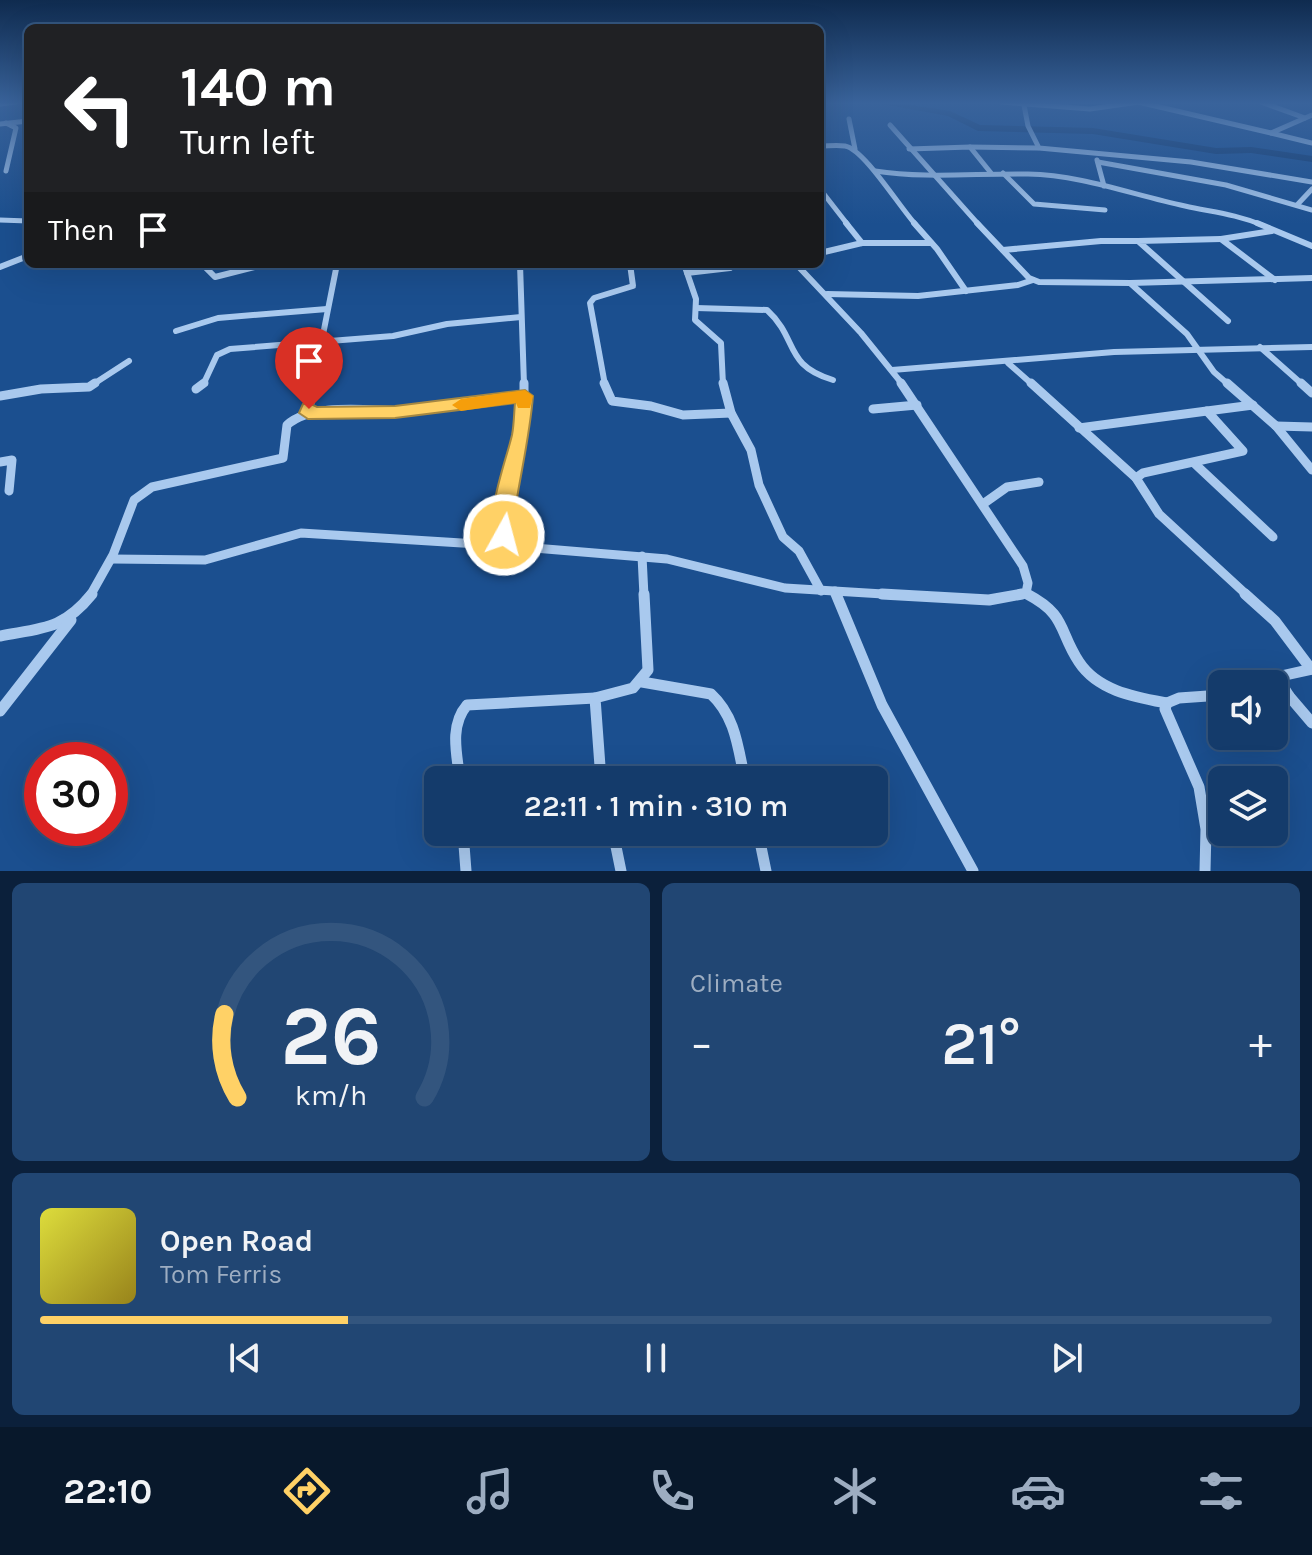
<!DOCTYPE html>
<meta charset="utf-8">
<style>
body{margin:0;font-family:Karla,sans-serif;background:#214673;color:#f1f3f6;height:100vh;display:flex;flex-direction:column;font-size:30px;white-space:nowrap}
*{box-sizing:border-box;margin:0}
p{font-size:26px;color:#9dadc1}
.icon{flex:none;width:44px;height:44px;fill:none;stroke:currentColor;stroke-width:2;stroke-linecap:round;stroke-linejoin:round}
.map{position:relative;height:871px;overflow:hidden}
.panel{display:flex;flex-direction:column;gap:12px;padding:12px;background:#0b203b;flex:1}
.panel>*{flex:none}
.hud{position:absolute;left:24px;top:24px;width:800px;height:244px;border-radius:12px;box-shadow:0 8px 32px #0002,0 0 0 2px #33557e;background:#202124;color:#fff;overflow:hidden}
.buttons{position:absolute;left:1208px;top:670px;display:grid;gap:16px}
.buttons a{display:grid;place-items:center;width:80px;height:80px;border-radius:12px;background:#143b6b;box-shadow:0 8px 32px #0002,0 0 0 2px #33557e;font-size:40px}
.speed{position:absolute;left:24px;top:742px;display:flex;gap:16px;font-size:40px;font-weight:700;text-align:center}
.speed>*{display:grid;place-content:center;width:104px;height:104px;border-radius:50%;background:#143b6b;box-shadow:0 8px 32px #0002,0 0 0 2px #33557e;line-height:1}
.speed .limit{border:12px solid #d22;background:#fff;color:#111}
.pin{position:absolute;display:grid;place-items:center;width:68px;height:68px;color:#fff;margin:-82px -34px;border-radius:50% 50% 50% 0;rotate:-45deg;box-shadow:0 0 8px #0007}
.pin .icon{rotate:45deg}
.me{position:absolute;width:88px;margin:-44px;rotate:7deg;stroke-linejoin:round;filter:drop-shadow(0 0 6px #0008)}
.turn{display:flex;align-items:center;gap:28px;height:168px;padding:0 24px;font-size:36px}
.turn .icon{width:104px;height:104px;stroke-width:2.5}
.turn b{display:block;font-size:56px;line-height:68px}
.then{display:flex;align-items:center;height:76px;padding:0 24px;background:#0003;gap:16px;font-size:30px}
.big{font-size:60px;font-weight:600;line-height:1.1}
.panel .card{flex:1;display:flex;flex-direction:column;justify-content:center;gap:12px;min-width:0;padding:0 28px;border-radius:12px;background:#214673}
.panel .dial{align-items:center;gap:0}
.dial svg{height:208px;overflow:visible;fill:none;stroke:#33557e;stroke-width:7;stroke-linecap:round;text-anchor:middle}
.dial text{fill:#f1f3f6;stroke:none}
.song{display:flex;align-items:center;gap:24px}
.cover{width:96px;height:96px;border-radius:12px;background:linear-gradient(135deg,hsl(60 70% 55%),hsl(50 70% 35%))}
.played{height:8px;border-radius:4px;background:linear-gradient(90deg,#ffd166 25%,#33557e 25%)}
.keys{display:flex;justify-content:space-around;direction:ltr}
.heat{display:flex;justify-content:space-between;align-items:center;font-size:44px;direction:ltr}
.panel .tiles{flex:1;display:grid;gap:12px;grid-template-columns:1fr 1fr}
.card:last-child{grid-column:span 2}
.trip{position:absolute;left:424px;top:766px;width:464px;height:80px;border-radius:12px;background:#143b6b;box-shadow:0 8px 32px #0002,0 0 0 2px #33557e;font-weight:600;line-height:80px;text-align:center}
.tab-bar{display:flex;height:128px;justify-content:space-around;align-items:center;background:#08182b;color:#9dadc1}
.tab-bar .icon{width:56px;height:56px}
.tab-bar .selected{color:#ffd166}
.tab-bar b{font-size:36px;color:#f1f3f6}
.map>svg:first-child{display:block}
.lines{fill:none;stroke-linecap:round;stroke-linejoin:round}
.river{fill:#123a6d;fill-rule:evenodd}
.minor-far3{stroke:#a9c9ee;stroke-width:5}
.minor-far2{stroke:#a9c9ee;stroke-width:6}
.minor-far1{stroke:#a9c9ee;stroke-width:9}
.minor{stroke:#a9c9ee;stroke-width:11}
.route{fill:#ffd166;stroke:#a68842;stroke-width:2}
.slow{fill:#f59e0b}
</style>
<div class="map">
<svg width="1312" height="871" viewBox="0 0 1312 871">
<rect width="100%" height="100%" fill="#1b4f8f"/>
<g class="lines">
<!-- river -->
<path class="river" d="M871 102H891L950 111 980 125 1093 128 1216 148 1251 147 1312 156V162L1251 153 1216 154 1093 134 978 131 948 116Z"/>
<!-- minor-far3 -->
<g class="minor-far3">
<path d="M1001 102 1090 109 1139 102"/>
<path d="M1138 102 1271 133 1312 115"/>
<path d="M1261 102 1305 118"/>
<path d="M0 104 16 102"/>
<path d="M1024 105 1028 126 1039 148 1191 162 1312 182"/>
<path d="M849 119 855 149"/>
<path d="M6 123 16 128 6 171"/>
<path d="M0 124 28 121"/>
<path d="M890 125 979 225"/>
<path d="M1271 133 1312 143"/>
<path d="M820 146C828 146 837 145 845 146 864 149 900 208 916 225"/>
<path d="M970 147 1038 148"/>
<path d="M909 149 970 147 991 173"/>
<path d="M1097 160 1104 186"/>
<path d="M1098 162 1226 185 1312 210"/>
<path d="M875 171C926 179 977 173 1028 174 1081 175 1133 195 1185 206 1212 212 1236 214 1262 225"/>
<path d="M1003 173 1034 204 1105 210"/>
<path d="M820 189 848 225"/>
<path d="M1297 205 1312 189"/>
<path d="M0 220 28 221"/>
</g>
<!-- minor-far2 -->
<g class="minor-far2">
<path d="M846 223 862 243"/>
<path d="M914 223 937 249 966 291"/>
<path d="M977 223 1029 278 1039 282 1130 283 1187 334 1214 372 1229 385"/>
<path d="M1257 223 1312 246"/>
<path d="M1272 231 1221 239 1275 280"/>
<path d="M1221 239 1138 241 1228 321"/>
<path d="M1003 250 1101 241H1138"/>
<path d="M820 253 862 243H931"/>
<path d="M202 264 215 277 266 264"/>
<path d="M520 264 524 385"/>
<path d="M684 264 696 299 695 320 721 343 723 385"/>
<path d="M796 264 861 333 903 385"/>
<path d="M0 267 28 256"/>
<path d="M687 273 730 268"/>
<path d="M1130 283 1312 278"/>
<path d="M827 294 918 296 1018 285 1033 280"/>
<path d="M696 308 767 310C799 339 783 365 833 380"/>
<path d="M176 331 218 318 327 309"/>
<path d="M1260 347 1303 385"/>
<path d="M1008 363 1033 385"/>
<path d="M892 370 1114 352 1312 347"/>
<path d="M92 385 129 361"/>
<path d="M203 385 217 355 230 349 393 336 447 324 521 317"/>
<path d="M313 385 337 264"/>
<path d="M605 385 590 303 594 298 633 286 630 264"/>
</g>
<!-- minor-far1 -->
<g class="minor-far1">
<path d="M524 383V419L503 523 504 535 510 546 667 559 785 588 916 596"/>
<path d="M604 383 612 401 651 406 683 415 731 413"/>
<path d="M723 383 731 413 751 450 759 485 783 537 799 551 821 591"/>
<path d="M901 383 1023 566 1028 583 1026 593 1012 596"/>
<path d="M1031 383 1136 478 1159 514 1248 596"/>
<path d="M1227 383 1276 426 1312 470"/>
<path d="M1301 383 1312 393"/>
<path d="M196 389 204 383"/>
<path d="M0 396 41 389 89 387 95 383"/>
<path d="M873 409 917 405"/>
<path d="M308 413 314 383"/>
<path d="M1276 426 1312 427"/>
<path d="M1079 428 1207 411"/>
<path d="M0 462 12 460 9 491"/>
<path d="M1194 463 1273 537"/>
<path d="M1136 478 1143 473 1243 451 1207 411 1253 405"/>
<path d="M983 504 1007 487 1039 482"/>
<path d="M642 556 644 596"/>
<path d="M112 559 205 560 301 533 510 546"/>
<path d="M835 591 837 596"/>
<path d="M1026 593 1031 596"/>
<path d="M90 596 113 555 134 500 152 487 283 458 287 425C316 399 383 414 420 410 455 407 490 400 525 396"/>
</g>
<!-- minor -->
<g class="minor">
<path d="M836 594 882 705 973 871"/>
<path d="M882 594 989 600 1022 594"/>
<path d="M1027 594C1067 615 1058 630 1079 662 1098 691 1135 697 1167 703"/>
<path d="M1245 594 1275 621 1311 669"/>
<path d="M0 636C42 628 63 630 92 594"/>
<path d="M642 682 711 694C736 717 738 749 745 780"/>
<path d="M1274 696H1289L1312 723"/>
<path d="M1289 696 1280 682 1281 676 1312 669"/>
<path d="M0 711 71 620"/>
<path d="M460 780C457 755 449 726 467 705L595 698"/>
<path d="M601 780 595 698 633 688 648 670 644 594"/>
<path d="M463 832 466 871"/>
<path d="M613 832 621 871"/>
<path d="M758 832 766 871"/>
<path d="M1205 871 1206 829 1199 787 1165 709 1167 703 1179 698 1222 695"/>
</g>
</g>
<!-- sky -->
<linearGradient id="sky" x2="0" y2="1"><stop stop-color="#0f2b4f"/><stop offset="0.46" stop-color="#39639b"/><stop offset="1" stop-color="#39639b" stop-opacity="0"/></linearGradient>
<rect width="1312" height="224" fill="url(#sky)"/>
<!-- route -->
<path class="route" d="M525 390 533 396C530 433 522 467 516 504 514 515 516 531 511 541L504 544 496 541C484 517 506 461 512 435 514 425 514 413 515 403L395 418 308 419 299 413 303 404 309 403 317 407 395 406Z"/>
<!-- slow -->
<path class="slow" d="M525 390 533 396 530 408H518L516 403 461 411 452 405 461 399Z"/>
</svg>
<div class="buttons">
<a><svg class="icon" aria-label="sound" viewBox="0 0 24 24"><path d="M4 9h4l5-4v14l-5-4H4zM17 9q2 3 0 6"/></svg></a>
<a><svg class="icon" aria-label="layers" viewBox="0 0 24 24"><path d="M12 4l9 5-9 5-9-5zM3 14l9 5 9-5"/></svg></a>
</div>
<div class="speed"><div class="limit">30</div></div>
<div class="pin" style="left:309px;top:409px;background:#d93025"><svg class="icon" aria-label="arrive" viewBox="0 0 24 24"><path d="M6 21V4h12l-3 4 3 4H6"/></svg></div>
<svg class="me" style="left:504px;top:535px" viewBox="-20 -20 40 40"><circle r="17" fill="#ffd166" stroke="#fff" stroke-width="3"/><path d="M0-11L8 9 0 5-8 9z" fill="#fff"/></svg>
<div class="trip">22:11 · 1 min · 310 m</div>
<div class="hud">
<div class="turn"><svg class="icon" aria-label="left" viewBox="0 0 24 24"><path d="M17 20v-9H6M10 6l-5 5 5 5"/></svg><div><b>140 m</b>Turn left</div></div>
<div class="then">Then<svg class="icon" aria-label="arrive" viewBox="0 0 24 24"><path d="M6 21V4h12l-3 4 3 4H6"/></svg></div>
</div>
</div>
<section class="panel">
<div class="tiles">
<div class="card dial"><svg viewBox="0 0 100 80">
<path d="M14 69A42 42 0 1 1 86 69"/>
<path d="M14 69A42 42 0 0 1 9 37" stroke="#ffd166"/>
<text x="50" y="56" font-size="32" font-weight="700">26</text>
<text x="50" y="72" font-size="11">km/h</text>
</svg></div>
<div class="card"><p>Climate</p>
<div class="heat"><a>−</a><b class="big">21°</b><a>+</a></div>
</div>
<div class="card">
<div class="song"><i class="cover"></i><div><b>Open Road</b><p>Tom Ferris</p></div></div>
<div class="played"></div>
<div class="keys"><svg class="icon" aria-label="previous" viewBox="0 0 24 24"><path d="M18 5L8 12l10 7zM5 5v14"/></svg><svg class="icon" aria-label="pause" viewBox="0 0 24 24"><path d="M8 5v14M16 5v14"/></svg><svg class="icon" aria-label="next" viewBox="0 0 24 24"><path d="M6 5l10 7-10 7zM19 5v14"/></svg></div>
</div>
</div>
</section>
<nav class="tab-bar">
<b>22:10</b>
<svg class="icon selected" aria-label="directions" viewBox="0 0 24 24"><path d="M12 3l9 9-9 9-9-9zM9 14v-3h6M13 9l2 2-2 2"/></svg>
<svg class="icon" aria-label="music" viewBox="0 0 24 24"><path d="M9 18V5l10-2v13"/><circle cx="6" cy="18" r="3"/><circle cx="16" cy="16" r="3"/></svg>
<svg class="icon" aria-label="phone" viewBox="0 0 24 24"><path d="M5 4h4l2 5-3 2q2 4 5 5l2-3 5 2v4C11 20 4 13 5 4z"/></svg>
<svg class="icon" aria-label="climate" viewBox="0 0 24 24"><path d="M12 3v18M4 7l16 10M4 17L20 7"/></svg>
<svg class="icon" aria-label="car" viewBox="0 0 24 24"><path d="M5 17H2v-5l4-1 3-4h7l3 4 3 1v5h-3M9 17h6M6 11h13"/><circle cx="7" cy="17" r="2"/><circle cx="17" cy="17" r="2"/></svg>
<svg class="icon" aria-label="filters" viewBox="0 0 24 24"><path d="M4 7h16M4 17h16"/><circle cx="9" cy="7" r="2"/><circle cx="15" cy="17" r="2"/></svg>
</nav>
